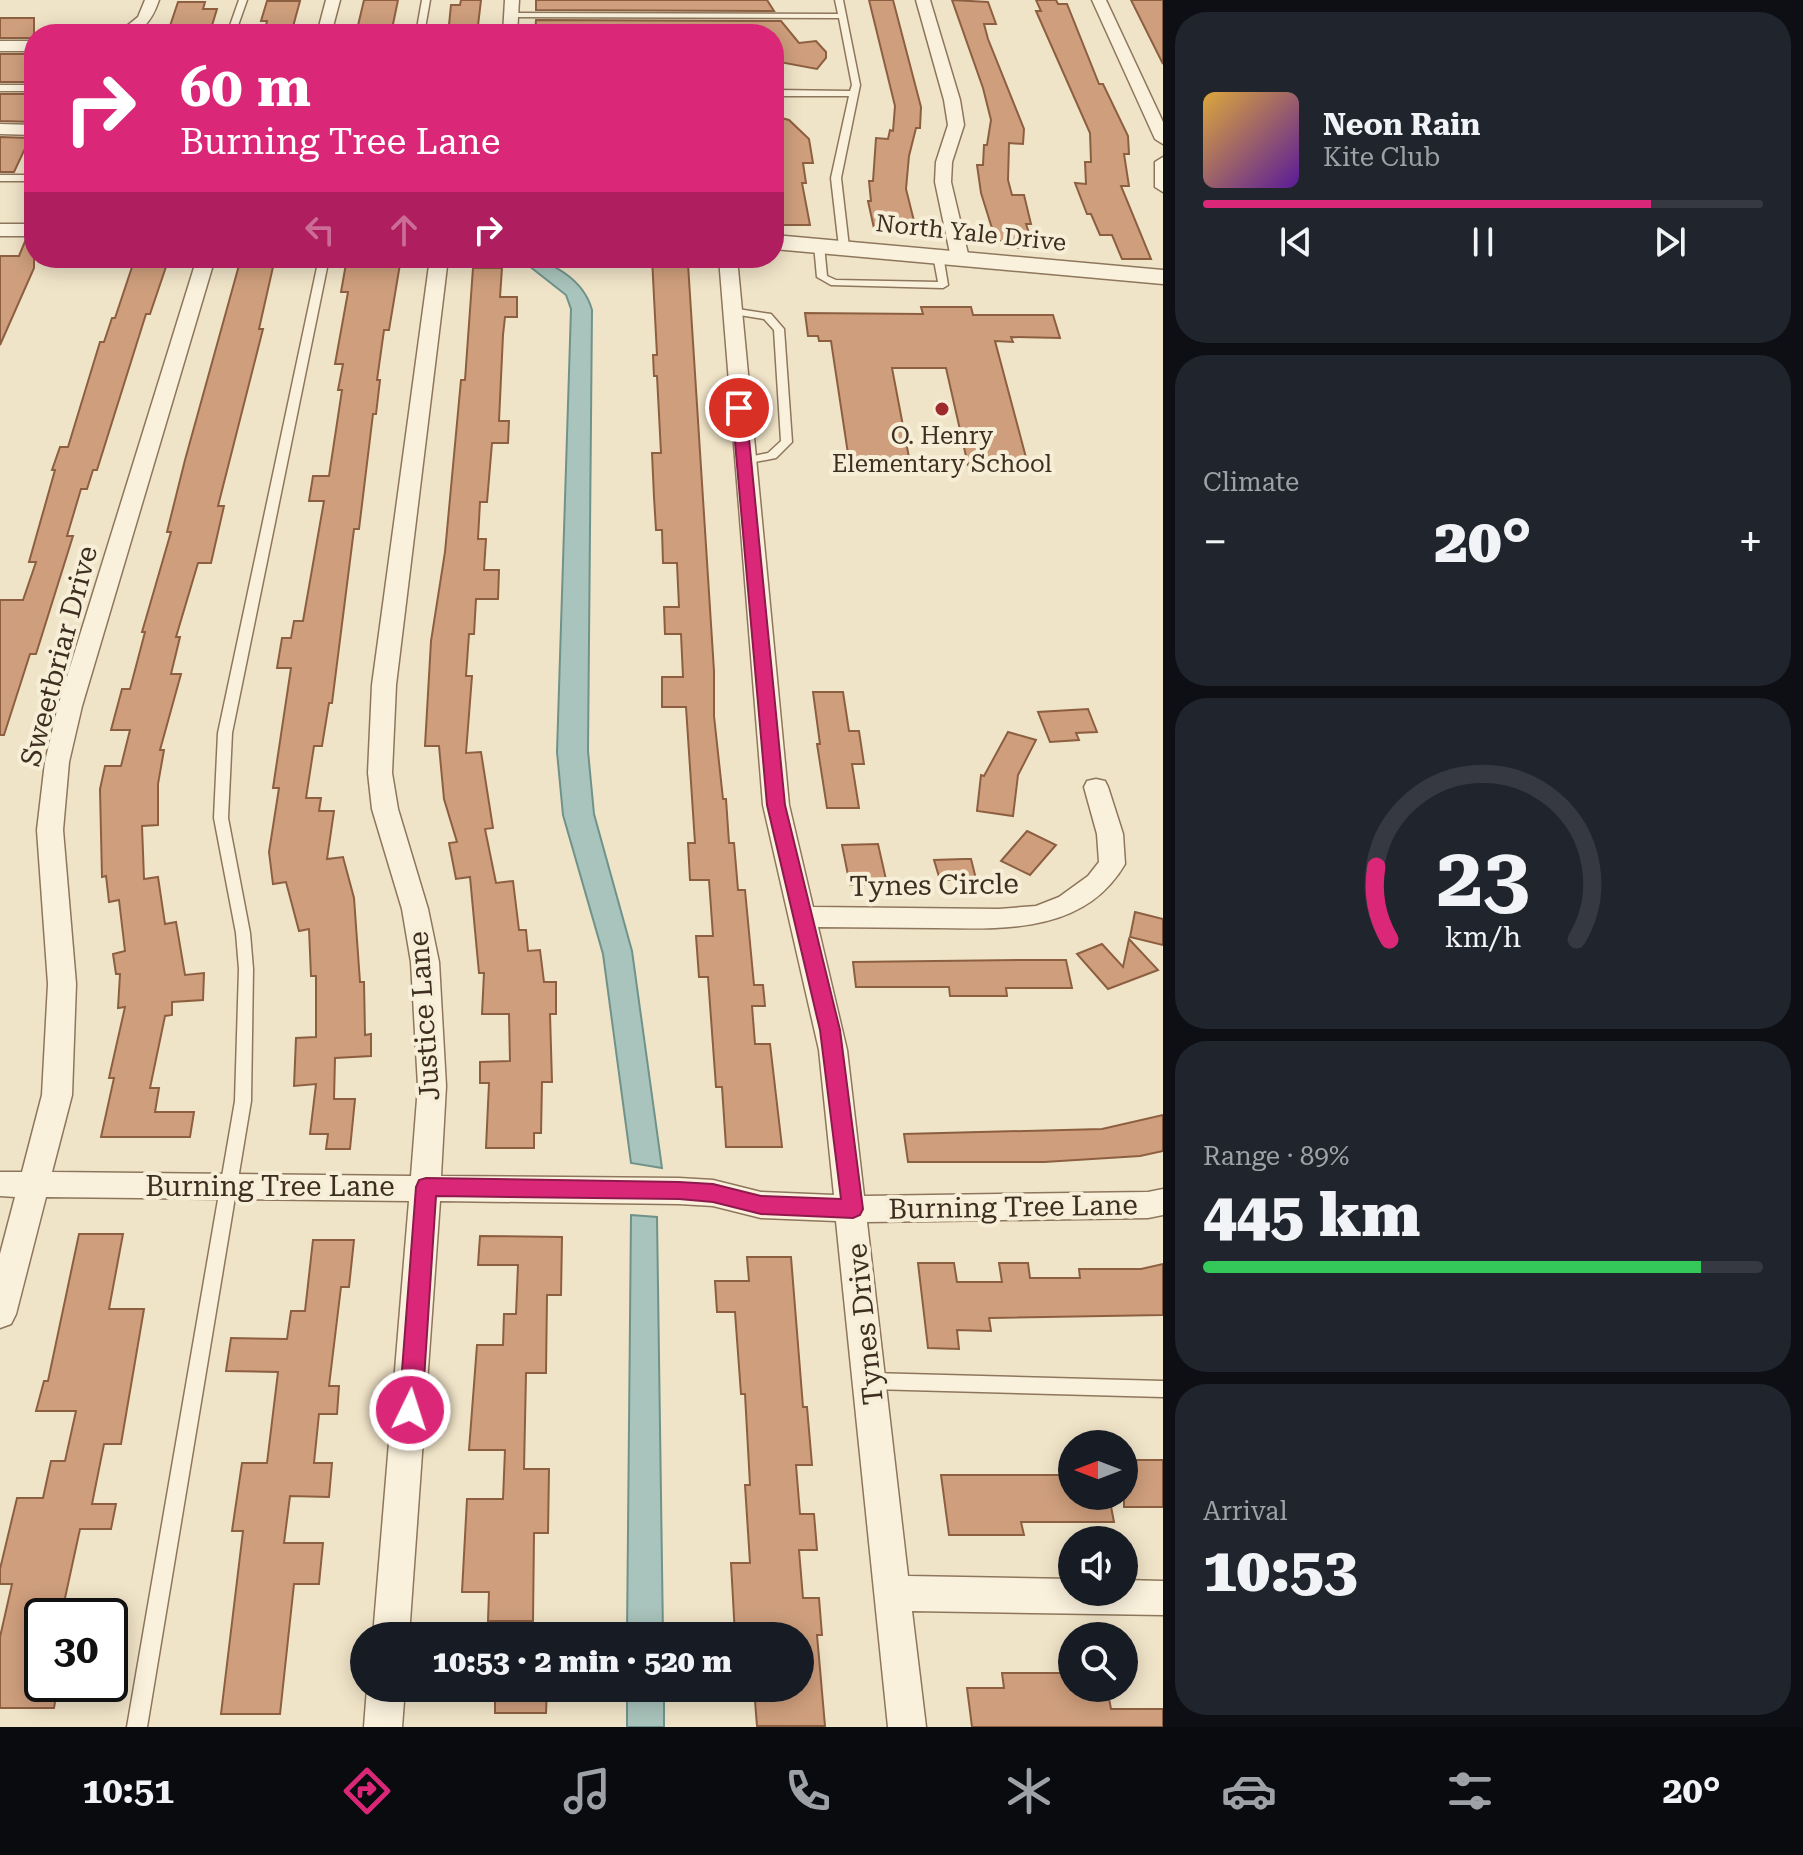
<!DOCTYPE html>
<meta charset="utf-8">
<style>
body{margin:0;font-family:"Roboto Serif",serif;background:#20242c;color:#f1f3f6;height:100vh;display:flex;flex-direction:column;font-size:30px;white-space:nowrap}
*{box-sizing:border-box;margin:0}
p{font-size:26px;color:#9ea1a6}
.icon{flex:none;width:44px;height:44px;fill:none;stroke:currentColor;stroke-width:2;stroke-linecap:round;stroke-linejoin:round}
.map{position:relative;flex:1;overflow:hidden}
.details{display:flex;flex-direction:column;gap:12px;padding:12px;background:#0d0f14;width:640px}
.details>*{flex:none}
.hud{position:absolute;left:24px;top:24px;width:760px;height:244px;border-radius:32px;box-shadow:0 4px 20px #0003;background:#db2777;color:#fff;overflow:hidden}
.needle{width:52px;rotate:270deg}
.fabs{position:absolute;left:1058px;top:1430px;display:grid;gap:16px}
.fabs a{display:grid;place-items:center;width:80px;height:80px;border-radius:50%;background:#171b24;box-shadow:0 4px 20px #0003;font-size:40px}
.speed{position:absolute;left:24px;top:1598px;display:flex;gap:16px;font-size:40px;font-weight:700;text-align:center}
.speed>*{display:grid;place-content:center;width:104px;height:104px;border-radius:50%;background:#171b24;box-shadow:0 4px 20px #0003;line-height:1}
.speed .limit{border:4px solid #111;border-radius:12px;background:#fff;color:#111}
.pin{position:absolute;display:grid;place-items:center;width:68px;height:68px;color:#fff;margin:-34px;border:4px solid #fff;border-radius:50%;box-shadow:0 2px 8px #0007}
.me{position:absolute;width:88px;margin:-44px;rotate:4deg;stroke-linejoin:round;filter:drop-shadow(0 0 6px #0008)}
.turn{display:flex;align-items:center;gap:28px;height:168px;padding:0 24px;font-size:36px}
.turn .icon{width:104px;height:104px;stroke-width:2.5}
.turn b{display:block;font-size:56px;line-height:68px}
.lanes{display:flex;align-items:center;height:76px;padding:0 24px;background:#0003;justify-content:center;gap:40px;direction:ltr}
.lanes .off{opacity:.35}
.big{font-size:60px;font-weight:800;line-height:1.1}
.details .widget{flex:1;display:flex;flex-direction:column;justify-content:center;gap:12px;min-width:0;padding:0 28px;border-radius:32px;background:#20242c}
.details .dial{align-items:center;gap:0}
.dial svg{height:208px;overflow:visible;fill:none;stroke:#363941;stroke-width:7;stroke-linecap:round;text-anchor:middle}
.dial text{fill:#f1f3f6;stroke:none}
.song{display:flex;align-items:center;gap:24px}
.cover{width:96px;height:96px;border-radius:12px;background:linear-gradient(135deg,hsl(40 70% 55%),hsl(270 70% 35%))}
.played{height:8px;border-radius:4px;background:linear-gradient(90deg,#db2777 80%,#363941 80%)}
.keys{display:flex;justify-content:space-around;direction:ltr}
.heat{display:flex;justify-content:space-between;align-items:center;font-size:44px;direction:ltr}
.charge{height:12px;border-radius:6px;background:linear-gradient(90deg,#34c759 89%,#363941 0)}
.trip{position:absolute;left:350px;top:1622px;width:464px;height:80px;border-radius:40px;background:#171b24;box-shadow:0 4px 20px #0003;font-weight:800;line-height:80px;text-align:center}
.menu{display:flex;height:128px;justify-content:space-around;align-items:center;background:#090b0e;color:#9ea1a6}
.menu .icon{width:56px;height:56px}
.menu .on{color:#db2777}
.menu b{font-size:36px;color:#f1f3f6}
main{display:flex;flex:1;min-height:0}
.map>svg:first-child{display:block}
.water{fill:#a9c4bc;stroke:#6f938a;stroke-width:2}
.building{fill:#cf9f7d;stroke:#8d5f41;stroke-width:2}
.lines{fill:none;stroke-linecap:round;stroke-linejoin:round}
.service-casing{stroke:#8d765c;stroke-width:3}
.minor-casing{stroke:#8d765c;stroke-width:3}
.tertiary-casing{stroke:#8d765c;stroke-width:3}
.service{fill:#faf1dc;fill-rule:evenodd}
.minor{fill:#faf1dc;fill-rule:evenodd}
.tertiary{fill:#faf1dc;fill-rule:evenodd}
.route{fill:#db2777;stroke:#8e194d;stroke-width:2}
.poi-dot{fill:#9e2a2b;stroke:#f7eed8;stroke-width:3}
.labels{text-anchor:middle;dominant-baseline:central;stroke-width:8;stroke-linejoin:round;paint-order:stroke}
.far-street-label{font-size:24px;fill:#3d2e20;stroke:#f7eed8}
.far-poi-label{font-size:24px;fill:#3d2e20;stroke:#f7eed8}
.street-label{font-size:28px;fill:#3d2e20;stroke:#f7eed8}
</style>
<main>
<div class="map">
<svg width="1163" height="1727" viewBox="0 0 1163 1727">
<rect width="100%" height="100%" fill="#f0e4c8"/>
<!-- water -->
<g class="water">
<path d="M519 258C550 258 584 280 592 310L588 751 594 814 632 951 662 1168 631 1163 603 954 563 815 557 752 571 309 566 295Z"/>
<path d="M631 1215 657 1217 663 1636H627Z"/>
<rect x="627" y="1688" width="37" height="39"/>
</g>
<!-- building -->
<g class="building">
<path d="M364 0H398L391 34H356Z"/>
<path d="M461 0H481L477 34H456L457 25H449L451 5H460Z"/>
<path d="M536 0H767L774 11 536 10Z"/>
<path d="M869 0H893L921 107 920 128H916L909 156 906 189 917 233H875L868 201H871L869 181H873L876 138 888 139 890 130 893 131 895 106Z"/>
<path d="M952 0 988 2 996 24H984L988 39 1024 129 1023 144 1009 143 1008 180 1012 195H1024L1031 224H1026L1034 248H1011L1009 241H996L981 193 977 165H983L984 145H987L991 120 983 88Z"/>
<path d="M1036 0H1056L1058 4H1067L1099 84H1103L1128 136 1129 154H1124L1129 186H1121L1151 259H1122L1112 235H1100L1091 214H1087L1075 183 1086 184 1085 162H1091L1090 133 1036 11H1041Z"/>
<path d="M1131 0H1163V64Z"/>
<path d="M267 1H300L291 34H264L267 21H261Z"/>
<path d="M178 2H205L203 9H217L210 32H168Z"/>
<rect x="0" y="18" width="34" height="20"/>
<path d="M536 20 781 21 799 43 816 41 826 52V58L817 69 774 61V34L726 30 727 34H535Z"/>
<rect x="0" y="54" width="34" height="28"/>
<path d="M0 94H34V122L0 121Z"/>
<path d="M774 116 789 120 809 139 813 163H803L806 183H802L810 225H774Z"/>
<path d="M0 137 30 138 14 172H0Z"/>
<path d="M26 239H34V268L0 345V256H19Z"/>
<path d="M135 258H169L150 314H146L97 470H93L87 489H81L67 536H73L36 654H30L4 735H0V600H23L36 562H29L55 470H52L60 447H68L100 342H104L112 318H115Z"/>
<path d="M241 258H275L259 329H263L218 506H224L211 563H198L176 637H180L171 674H181L160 750H164L158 784V825L142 826 144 879 158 877 165 924 176 922 185 975 204 973 203 1000 172 1002V1015L165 1016 150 1088H159L155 1112H194L190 1137H101L114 1078H109L125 1007 118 1008 120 974H116L113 954 125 951 119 900 109 902 106 876 102 877 100 789 105 766H121L130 730H111L122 689H130L145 632H142L171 532H167L185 460Z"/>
<path d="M347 258H401L389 330H384L377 380H380L376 414H373L359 529H354L332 703H329L322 746H314L306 798H321L319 811H334L327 859 343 857 354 898 360 982H364L365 1035 371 1034V1056L335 1058 334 1099H355L350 1149H326L328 1134H310L316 1084 294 1086 296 1038 316 1037V976H311L309 929 299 931 286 882 273 884 269 852 279 788H273L291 668H277L282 638H291L294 621H303L324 501H309L313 476H329L342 390H338L343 364H335L348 292H341Z"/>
<path d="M652 258H678V264H688L714 671V716L723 799H726L729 843H734L738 890H745L754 985H763L765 1006H752L755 1044H770L782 1147H726L722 1087H716L708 977H699L696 936H713L709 880H690L688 843H695L686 707H662V677H683L681 634H665L664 607H679L677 563H663L662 530H656L654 497 652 453H661L657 376H654L653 355H657Z"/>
<path d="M473 268H502L500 297H517V317H505L503 335 499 421H509L508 443H492L487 502H480L478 539H486L484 570H499L498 599H476L474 634H469L466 676H472L466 753 481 752 493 828 485 829 496 883 513 881 519 930H526L528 951 540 950 544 982H556V1014H550L552 1082H542L541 1133H534V1148H486L489 1083H480V1062L510 1061 509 1014H482L484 973H479L470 877 456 879 449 843 457 842 444 799 439 746H425L431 641 445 552 461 380H465Z"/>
<path d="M921 307H971L973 315H1053L1060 338 1011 337 1013 342 995 341 1028 465H968L946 368H892L911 468 850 467 831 341H819L818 336H808L805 313 923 314Z"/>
<path d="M813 692H843L849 731H859L864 764H852L859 808H827L817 744H820Z"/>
<path d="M1088 709 1097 732 1076 733 1079 740 1050 742 1038 712Z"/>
<path d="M1008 732 1036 740 1018 775 1013 816 977 811 981 775 984 776Z"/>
<path d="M1027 831 1056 845 1030 875 1001 861Z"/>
<path d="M878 844 887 884 850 885 842 845Z"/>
<path d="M964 859H971L976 879 940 880 934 860Z"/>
<path d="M1135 912 1163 919V945L1130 937Z"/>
<path d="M1129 939 1158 970 1108 989 1077 954 1102 944 1123 967Z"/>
<path d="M1018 960H1066L1072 988H1006L1007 996H950L949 987H856L853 962Z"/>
<path d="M1163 1115V1151L1140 1156 1044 1162H908L904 1134 1102 1129Z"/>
<path d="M79 1234H123L109 1309H144L121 1444H104L92 1504H116L111 1529H80L62 1612 42 1611V1684H58L54 1708H0V1637L12 1584H0V1569L17 1498H43L51 1461H65L76 1411H36L44 1381H48Z"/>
<path d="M480 1236 562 1237 561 1295H547L546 1373H526L524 1469H549L548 1533H534L533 1621H488L489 1592H462L467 1499H503L505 1450H469L477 1345H503L504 1314H516L518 1265H478Z"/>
<path d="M313 1240H354L349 1287H341L329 1386H339L337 1414H319L314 1463H332L329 1497 290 1496 284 1543H323L319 1584H294L280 1714H221L243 1531H232L242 1463H267L278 1372 226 1371 231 1338 287 1339 291 1311H305Z"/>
<path d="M747 1257H791L803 1407H807L812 1465H796L800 1514H814L817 1550H799L803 1598H819L822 1635H817L825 1726H757L754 1688H800V1635H735L731 1563H750L745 1485H750L745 1394H741L735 1312H717L715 1281H749Z"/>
<path d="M918 1263H954L957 1282H1002L999 1263H1028L1030 1278H1080L1079 1269H1141L1163 1264V1315L989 1318 991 1331 957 1330 959 1349 928 1348Z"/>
<rect x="1124" y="1460" width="39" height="47"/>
<path d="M941 1475H1072V1496H1109L1114 1522H1021L1024 1535H949Z"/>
<path d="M1002 1673H1072V1688H1107L1111 1709H1163V1727H972L967 1688H1004Z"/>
<path d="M495 1688H547L546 1713H495Z"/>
</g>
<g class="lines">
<defs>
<g id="service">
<path d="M239 0H247L235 34H227Z"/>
<path d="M422 0H430L424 34H416Z"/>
<path d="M835 0H843L860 85 841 178 849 247 844 250 839 247 831 178 849 96H774V90L850 91 852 85 839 18 511 17 507 15 511 13 838 14Z"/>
<rect x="0" y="85" width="34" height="6"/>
<rect x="0" y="175" width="34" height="6"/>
<path d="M819 242 824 245 827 276 836 280 938 282 933 255 938 252 943 255 948 285 943 288 831 285 817 277 814 245Z"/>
<path d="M319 258H329L232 733 228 818 250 933 253 969 251 1101 147 1727H127L235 1101 239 969 236 933 214 818 218 733Z"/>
<path d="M731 308 771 314 784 329 792 442 776 458 744 464 738 461 740 459 768 453 781 441 774 330 764 319 727 313 726 311Z"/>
<path d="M871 1373 1163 1381V1397L871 1389 865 1387 862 1381 865 1375Z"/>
</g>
<g id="minor">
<path d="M145 0H159C151 23 142 34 117 34L138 17Z"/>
<path d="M326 0H340L331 34H317Z"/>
<path d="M505 0H519L517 34H503Z"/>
<path d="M916 0H930L960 100 964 125 952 162 951 182 969 258 960 263 951 258 935 182 936 162 948 125 944 100Z"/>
<path d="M1092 0H1106L1163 122V144L1155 139Z"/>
<rect x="0" y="41" width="34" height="10"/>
<path d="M0 124 34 125V135L0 134Z"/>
<path d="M1163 157V192L1155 187V162Z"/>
<path d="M197 258H215L82 706 69 762 63 830 76 984 72 1095 52 1172 411 1176 418 1086 411 962 402 909 372 809 368 773 372 685 430 258H448L396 685 392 773 398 809 428 909 439 962 446 1086 441 1176 679 1178 713 1180 761 1192 834 1195 819 1050 763 805 719 258H737L789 805 813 907 999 909 1036 906 1059 897 1088 876 1099 862 1097 834 1084 787 1087 781 1096 779 1105 781 1108 787 1123 834 1125 864C1085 933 1006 929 936 928 897 928 857 927 818 927L847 1050 864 1196 1148 1192 1163 1189V1215L1148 1218 867 1222 908 1576 1072 1579V1592H1124V1580L1163 1581V1615L912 1611 926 1727H888L836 1221 761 1218 713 1206 679 1204 440 1201 409 1636H373L409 1201 46 1197 16 1314 11 1324 0 1328V1254L15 1197 0 1196V1172H22L42 1095 48 984 37 830 45 762 58 706Z"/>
<path d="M367 1688H405L402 1727H364Z"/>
</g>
<g id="tertiary">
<rect x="0" y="224" width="34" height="12"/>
<path d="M774 235 1163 270V284L774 249Z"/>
</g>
</defs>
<!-- service casing -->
<use href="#service" class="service-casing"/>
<!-- minor casing -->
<use href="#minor" class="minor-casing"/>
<!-- tertiary casing -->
<use href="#tertiary" class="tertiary-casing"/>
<!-- service -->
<use href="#service" class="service"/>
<!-- minor -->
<use href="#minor" class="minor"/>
<!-- tertiary -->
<use href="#tertiary" class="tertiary"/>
</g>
<!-- route -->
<path class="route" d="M739 404 746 408 785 805 840 1030 863 1209 860 1215 853 1218 761 1214 713 1202 679 1199 436 1196 422 1410 418 1417 410 1420 402 1417 399 1410 416 1187 419 1180 426 1178 679 1182 713 1184 761 1196 841 1199 820 1030 767 805 732 408Z"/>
<!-- markers -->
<circle class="poi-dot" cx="942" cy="409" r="8"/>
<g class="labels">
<!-- far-street labels -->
<g class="far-street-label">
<text transform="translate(971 233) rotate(6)">North Yale Drive</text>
</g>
<!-- far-poi labels -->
<g class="far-poi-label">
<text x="942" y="436">O. Henry<tspan x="942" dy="28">Elementary School</tspan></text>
</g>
<!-- street labels -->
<g class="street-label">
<text transform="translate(59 656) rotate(-75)">Sweetbriar Drive</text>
<text transform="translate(934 885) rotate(-1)">Tynes Circle</text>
<text transform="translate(424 1016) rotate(-94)">Justice Lane</text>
<text x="270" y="1186">Burning Tree Lane</text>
<text transform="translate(1013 1207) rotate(-1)">Burning Tree Lane</text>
<text transform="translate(865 1324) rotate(-96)">Tynes Drive</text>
</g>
</g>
</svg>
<div class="fabs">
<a><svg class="needle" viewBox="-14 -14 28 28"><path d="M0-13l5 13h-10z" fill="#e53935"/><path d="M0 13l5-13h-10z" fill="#9ea1a6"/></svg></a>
<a><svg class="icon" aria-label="sound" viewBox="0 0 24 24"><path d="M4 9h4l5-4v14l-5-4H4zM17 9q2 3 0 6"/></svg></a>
<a><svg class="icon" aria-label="search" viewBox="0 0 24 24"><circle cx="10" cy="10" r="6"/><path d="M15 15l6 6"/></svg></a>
</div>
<div class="speed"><div class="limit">30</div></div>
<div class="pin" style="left:739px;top:408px;background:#d93025"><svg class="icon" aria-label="arrive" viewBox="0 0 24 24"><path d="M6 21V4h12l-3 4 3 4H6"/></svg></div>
<svg class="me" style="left:410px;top:1410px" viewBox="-20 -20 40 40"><circle r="17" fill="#db2777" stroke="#fff" stroke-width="3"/><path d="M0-11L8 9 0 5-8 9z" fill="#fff"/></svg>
<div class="trip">10:53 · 2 min · 520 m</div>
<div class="hud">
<div class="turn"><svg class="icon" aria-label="right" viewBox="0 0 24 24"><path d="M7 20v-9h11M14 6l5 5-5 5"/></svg><div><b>60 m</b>Burning Tree Lane</div></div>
<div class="lanes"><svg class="icon off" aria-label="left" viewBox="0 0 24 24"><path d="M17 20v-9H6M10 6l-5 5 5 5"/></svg><svg class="icon off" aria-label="ahead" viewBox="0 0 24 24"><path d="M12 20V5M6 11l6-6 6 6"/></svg><svg class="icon" aria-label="right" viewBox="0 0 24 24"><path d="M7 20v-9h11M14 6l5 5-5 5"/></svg></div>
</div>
</div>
<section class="details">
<div class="widget">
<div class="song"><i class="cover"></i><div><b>Neon Rain</b><p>Kite Club</p></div></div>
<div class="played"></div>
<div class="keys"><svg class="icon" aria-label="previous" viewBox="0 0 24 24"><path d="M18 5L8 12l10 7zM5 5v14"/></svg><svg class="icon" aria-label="pause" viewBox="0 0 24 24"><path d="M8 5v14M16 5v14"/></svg><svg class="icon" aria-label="next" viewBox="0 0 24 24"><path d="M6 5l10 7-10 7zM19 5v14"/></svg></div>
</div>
<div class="widget"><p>Climate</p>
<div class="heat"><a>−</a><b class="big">20°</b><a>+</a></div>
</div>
<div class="widget dial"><svg viewBox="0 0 100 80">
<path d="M14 69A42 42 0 1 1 86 69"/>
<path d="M14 69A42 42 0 0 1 9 41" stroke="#db2777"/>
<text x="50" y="56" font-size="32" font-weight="700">23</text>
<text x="50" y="72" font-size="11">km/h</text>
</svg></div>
<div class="widget"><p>Range · 89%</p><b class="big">445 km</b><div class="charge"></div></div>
<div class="widget"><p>Arrival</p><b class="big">10:53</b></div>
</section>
</main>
<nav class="menu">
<b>10:51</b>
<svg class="icon on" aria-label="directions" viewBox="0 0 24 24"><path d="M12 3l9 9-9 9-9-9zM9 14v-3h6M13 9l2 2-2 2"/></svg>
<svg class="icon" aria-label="music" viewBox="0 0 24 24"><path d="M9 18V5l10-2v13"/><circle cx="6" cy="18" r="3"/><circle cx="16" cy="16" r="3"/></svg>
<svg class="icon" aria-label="phone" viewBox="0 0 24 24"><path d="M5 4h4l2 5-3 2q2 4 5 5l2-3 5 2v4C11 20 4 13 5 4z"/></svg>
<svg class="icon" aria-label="climate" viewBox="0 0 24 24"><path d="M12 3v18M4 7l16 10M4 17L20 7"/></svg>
<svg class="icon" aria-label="car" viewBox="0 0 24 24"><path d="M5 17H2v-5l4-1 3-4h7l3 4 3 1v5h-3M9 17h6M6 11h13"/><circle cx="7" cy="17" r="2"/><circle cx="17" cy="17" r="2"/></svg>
<svg class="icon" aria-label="filters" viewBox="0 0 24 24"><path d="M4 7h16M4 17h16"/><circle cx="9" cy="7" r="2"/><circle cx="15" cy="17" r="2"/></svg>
<b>20°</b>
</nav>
